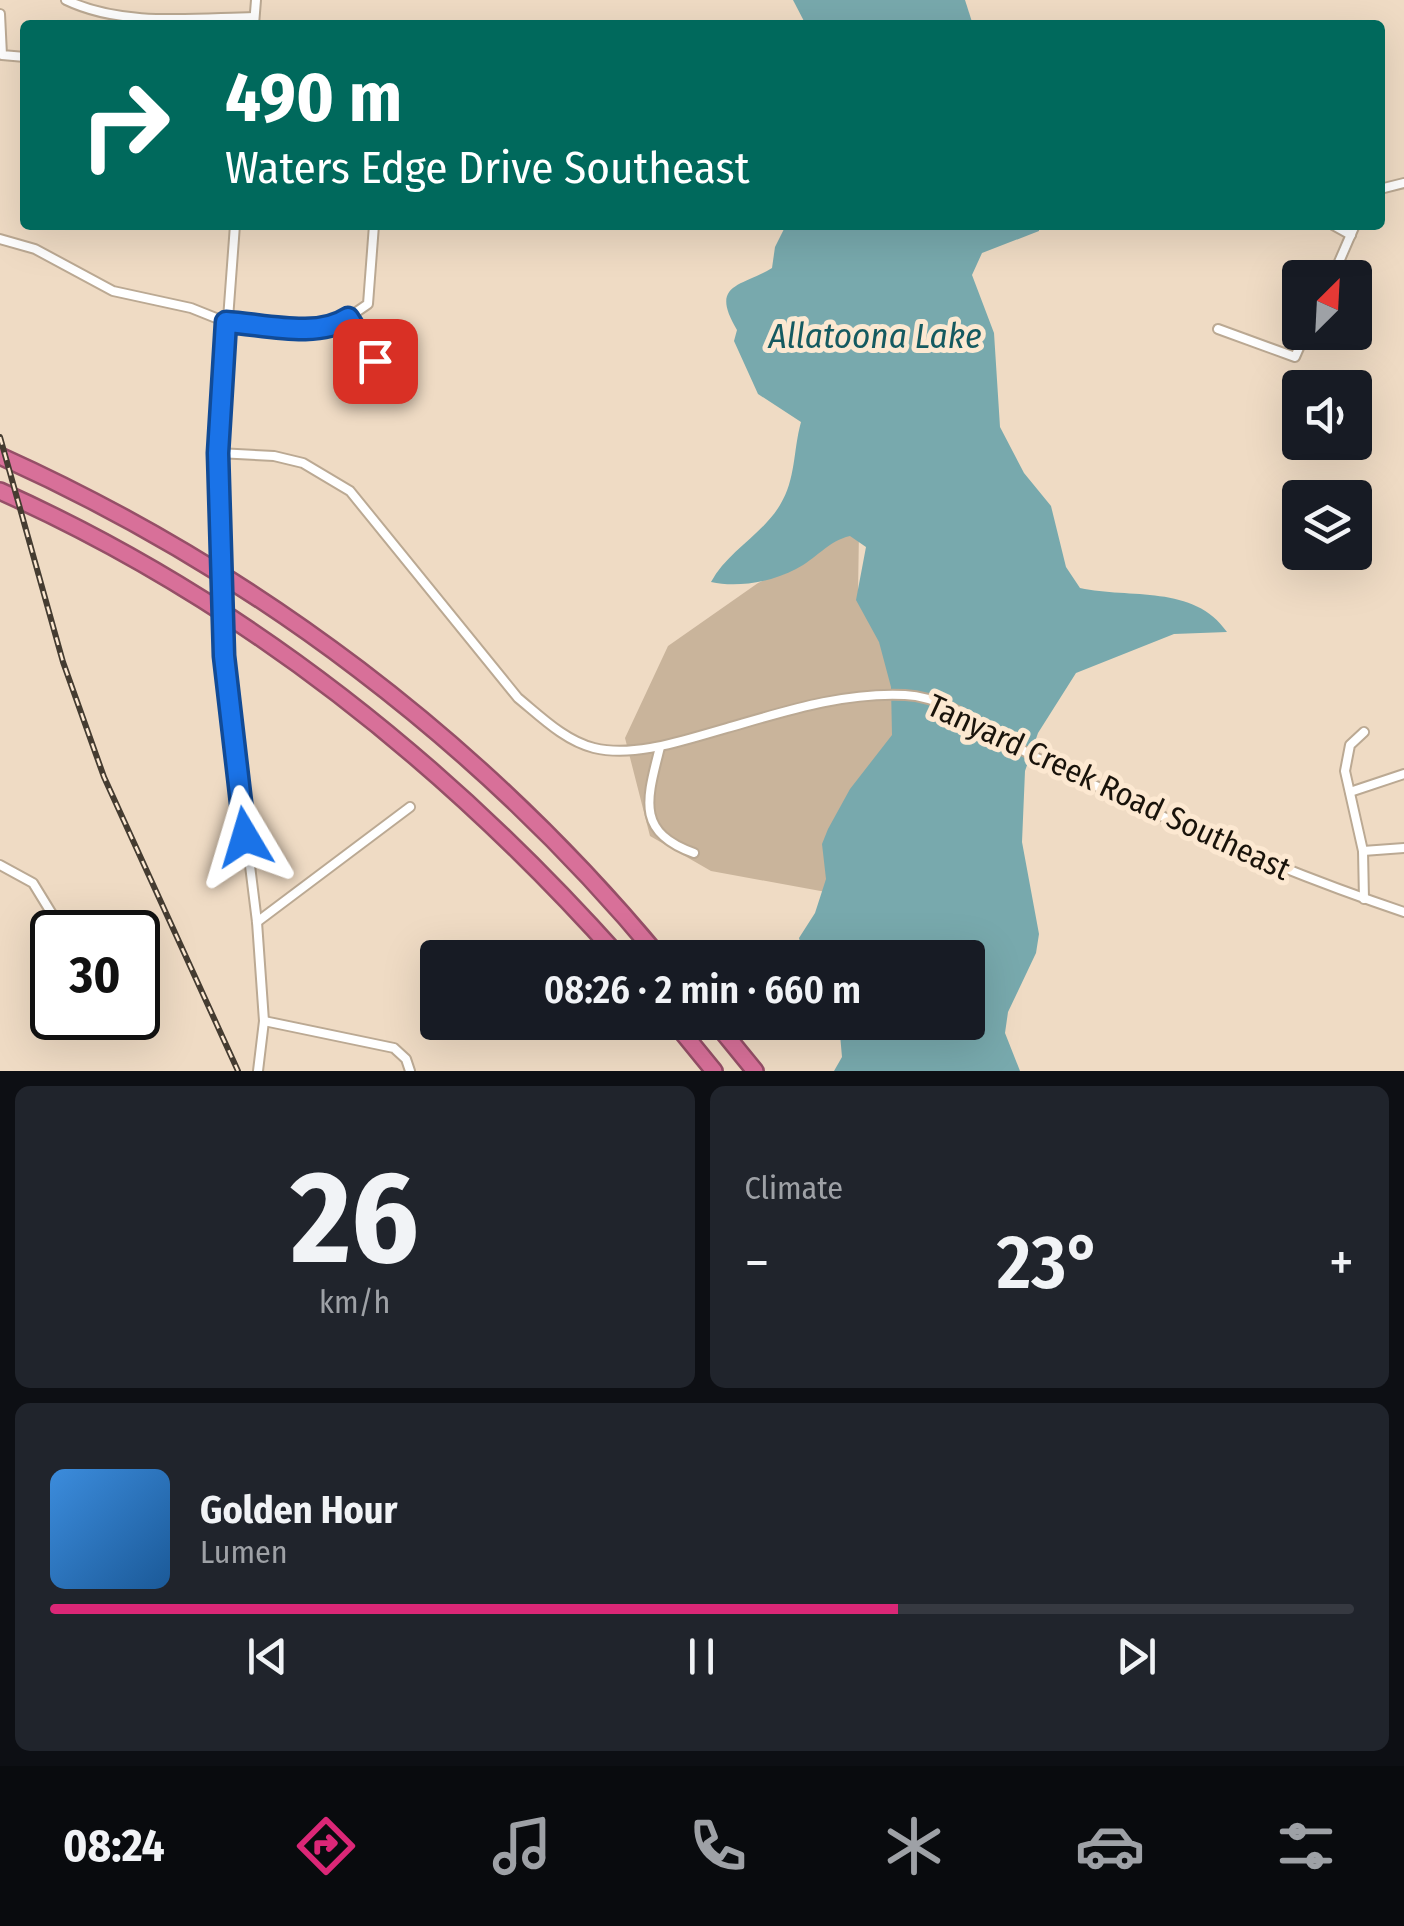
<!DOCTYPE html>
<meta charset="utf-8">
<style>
body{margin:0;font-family:"Fira Sans Condensed",sans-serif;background:#20242c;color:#f1f3f6;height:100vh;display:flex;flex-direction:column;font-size:38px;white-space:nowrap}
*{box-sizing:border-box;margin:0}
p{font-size:32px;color:#9ea1a6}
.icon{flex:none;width:55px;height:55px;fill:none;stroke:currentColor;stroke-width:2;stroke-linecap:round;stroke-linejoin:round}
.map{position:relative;height:1071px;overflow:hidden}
.details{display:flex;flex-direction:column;gap:15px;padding:15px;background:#0d0f14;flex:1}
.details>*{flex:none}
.hud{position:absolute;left:20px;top:20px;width:1365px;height:210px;border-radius:10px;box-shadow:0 10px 40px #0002;background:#00695c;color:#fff;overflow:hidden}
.needle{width:65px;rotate:24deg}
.fabs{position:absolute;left:1282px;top:260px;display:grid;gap:20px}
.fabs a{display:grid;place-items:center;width:90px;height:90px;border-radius:10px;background:#171b24;box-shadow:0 10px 40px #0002;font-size:50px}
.speed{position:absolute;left:30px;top:910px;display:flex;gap:20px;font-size:50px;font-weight:700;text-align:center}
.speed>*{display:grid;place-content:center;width:130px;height:130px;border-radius:50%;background:#171b24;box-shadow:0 10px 40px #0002;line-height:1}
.speed .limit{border:5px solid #111;border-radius:15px;background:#fff;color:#111}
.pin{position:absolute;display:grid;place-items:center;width:85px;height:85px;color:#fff;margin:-42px;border-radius:20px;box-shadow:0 5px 15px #0006}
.me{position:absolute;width:110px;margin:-55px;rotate:353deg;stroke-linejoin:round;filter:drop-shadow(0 0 8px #0008)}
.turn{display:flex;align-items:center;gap:35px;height:210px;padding:0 40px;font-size:45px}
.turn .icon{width:130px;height:130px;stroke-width:2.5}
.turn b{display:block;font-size:70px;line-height:85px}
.big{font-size:75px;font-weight:600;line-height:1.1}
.details .card{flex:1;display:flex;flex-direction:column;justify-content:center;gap:15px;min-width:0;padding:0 35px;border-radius:15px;background:#20242c}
.details .dial{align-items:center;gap:0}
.dial b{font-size:130px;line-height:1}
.song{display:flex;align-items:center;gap:30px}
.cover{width:120px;height:120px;border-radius:15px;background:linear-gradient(135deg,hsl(210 70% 55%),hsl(210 70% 35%))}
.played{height:10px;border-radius:5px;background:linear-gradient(90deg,#db2777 65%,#363941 65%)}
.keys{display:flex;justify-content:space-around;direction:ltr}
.heat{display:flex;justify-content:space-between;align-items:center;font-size:55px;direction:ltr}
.details .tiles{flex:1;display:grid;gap:15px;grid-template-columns:1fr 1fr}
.card:last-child{grid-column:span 2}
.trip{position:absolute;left:420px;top:940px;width:565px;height:100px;border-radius:10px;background:#171b24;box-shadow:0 10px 40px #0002;font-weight:600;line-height:100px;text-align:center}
.menu{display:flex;height:160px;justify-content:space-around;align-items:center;background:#090b0e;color:#9ea1a6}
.menu .icon{width:70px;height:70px}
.menu .active{color:#db2777}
.menu b{font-size:45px;color:#f1f3f6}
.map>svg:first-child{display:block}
.green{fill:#c9b49b}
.water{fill:#78a9ad}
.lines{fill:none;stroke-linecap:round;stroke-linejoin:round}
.street-casing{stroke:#bba993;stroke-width:12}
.highway-casing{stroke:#954f67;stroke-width:20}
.street{stroke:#fff;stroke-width:8}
.highway{stroke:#d87099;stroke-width:15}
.rail-casing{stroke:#453c31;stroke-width:6}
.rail{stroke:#fce8d1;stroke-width:2.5;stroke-dasharray:8;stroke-linecap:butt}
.street-bridge-casing{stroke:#bba993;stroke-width:12;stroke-linecap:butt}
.street-bridge{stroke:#fff;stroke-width:8}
.route-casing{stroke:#114b97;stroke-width:25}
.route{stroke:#1a73e8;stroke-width:18}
.labels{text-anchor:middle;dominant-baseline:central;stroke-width:10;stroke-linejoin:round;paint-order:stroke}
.street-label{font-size:32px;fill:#19130b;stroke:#fce8d1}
.water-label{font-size:35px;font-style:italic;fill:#155a60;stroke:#fce8d1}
</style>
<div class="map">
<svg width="1404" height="1071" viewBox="0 0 1404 1071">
<rect width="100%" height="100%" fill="#efdbc4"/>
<!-- green -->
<path class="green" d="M859 531 858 594 894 674 903 727 826 892 711 871 650 836 625 738 668 646 758 583 794 567 831 535Z"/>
<!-- water -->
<g class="water">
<path d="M793 0H965L973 25H806Z"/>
<path d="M1039 225V231L982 253 972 275 994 333 1000 427 1024 473 1051 506 1066 567 1080 588C1130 599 1194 584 1227 632L1174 634 1076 673 1038 733 1025 771 1022 842 1039 934 1036 953 1008 1012 1005 1033 1020 1071H834L842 1057 839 1023 968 1022V958L804 956 799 938 815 913 826 879 822 844 828 829 850 789 892 735 891 687 879 642 856 600 866 547 850 536C828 541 816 559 796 569 772 582 737 588 711 582 728 551 762 535 780 505 796 479 793 451 801 422L758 394 734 341 737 330C709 283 741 287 772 268L775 247 786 225Z"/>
</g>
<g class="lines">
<defs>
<g id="street">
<path d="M66 0C122 27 194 18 254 17"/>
<path d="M0 14 2 55 25 57"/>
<path d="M254 25 256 0"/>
<path d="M1380 189 1404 183"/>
<path d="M1333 225 1351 235"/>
<path d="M0 239 35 249 113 291 191 308 226 322 336 326 368 304 374 225"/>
<path d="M1332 278 1355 225"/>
<path d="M348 318 375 361 376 376"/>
<path d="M1218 329 1295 357 1306 332"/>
<path d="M218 453 274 456 303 463 350 491 518 698C540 716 565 741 594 748 636 758 687 739 727 728 786 711 844 692 905 695 953 697 998 740 1041 760 1160 817 1279 870 1404 912"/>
<path d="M221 528 218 453 235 225"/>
<path d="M224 656 257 922 264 1021 258 1071"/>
<path d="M1364 732 1350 745 1345 771 1363 851 1364 899"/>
<path d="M660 747C647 799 635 832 694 853"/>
<path d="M1350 792 1404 774"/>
<path d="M1363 851 1404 848"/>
<path d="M0 865 33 883 52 914"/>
<path d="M257 922 410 807"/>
<path d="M264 1021 394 1048 406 1059 410 1071"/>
</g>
<g id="highway">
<path d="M0 456C255 571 482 743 660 958"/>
<path d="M0 491C239 598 446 763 620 958"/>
<path d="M674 1022 714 1071"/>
<path d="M715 1022 755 1071"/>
</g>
</defs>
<!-- street casing -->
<use href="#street" class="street-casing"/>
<!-- highway casing -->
<use href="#highway" class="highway-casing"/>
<!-- street -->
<use href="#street" class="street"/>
<!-- highway -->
<use href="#highway" class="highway"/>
<defs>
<path id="rail" d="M0 437 63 662 104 777 238 1071"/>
</defs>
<!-- rail casing -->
<use href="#rail" class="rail-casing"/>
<!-- rail -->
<use href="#rail" class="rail"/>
<defs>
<path id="street-bridge" d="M221 528 224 656"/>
</defs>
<!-- street-bridge casing -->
<use href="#street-bridge" class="street-bridge-casing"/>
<!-- street-bridge -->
<use href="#street-bridge" class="street-bridge"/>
</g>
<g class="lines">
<defs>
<path id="route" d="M245 837 224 656 218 453 226 322C263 324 317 339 348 318L375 361"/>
</defs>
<!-- route casing -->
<use href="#route" class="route-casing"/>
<!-- route -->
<use href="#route" class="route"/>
</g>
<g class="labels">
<!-- street labels -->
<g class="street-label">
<text transform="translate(1109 787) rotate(25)">Tanyard Creek Road Southeast</text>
</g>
<!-- water labels -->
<g class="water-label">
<text x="875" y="336">Allatoona Lake</text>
</g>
</g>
</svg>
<div class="fabs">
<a><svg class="needle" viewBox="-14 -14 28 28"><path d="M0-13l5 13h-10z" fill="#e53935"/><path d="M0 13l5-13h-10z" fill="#9ea1a6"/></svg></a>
<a><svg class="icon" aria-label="sound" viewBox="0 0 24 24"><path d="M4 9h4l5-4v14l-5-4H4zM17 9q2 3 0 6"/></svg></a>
<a><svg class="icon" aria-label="layers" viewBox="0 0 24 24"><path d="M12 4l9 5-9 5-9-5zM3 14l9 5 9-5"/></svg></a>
</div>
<div class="speed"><div class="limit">30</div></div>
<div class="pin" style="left:375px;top:361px;background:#d93025"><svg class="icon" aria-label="arrive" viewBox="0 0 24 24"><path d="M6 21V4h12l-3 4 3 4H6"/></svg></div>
<svg class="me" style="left:245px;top:837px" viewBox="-20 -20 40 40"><path d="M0-17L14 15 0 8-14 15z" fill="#1a73e8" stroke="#fff" stroke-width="4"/></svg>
<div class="trip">08:26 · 2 min · 660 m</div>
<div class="hud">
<div class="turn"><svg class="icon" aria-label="right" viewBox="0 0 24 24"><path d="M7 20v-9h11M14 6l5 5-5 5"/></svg><div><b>490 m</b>Waters Edge Drive Southeast</div></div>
</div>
</div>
<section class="details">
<div class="tiles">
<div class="card dial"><b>26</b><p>km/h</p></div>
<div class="card"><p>Climate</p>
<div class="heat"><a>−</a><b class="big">23°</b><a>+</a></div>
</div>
<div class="card">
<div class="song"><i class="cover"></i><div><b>Golden Hour</b><p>Lumen</p></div></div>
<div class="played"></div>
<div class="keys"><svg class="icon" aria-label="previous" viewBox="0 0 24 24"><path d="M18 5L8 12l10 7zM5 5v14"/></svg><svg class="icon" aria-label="pause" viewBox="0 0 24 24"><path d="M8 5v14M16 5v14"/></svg><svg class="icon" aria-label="next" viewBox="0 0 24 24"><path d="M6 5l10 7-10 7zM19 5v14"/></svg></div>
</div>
</div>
</section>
<nav class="menu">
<b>08:24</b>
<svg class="icon active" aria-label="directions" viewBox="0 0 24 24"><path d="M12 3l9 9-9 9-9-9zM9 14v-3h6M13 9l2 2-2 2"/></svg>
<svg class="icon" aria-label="music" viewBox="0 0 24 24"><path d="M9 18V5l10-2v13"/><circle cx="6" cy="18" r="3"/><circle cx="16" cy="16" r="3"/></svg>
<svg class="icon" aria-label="phone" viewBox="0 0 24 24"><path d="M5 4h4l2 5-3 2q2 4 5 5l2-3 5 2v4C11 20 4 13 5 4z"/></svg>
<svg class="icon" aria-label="climate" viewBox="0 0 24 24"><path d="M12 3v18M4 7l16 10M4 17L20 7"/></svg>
<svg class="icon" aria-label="car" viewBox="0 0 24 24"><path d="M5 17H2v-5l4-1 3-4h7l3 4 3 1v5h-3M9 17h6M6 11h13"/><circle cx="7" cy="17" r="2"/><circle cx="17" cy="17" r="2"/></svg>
<svg class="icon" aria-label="filters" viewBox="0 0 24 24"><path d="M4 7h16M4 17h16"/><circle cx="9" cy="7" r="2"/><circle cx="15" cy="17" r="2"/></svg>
</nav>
